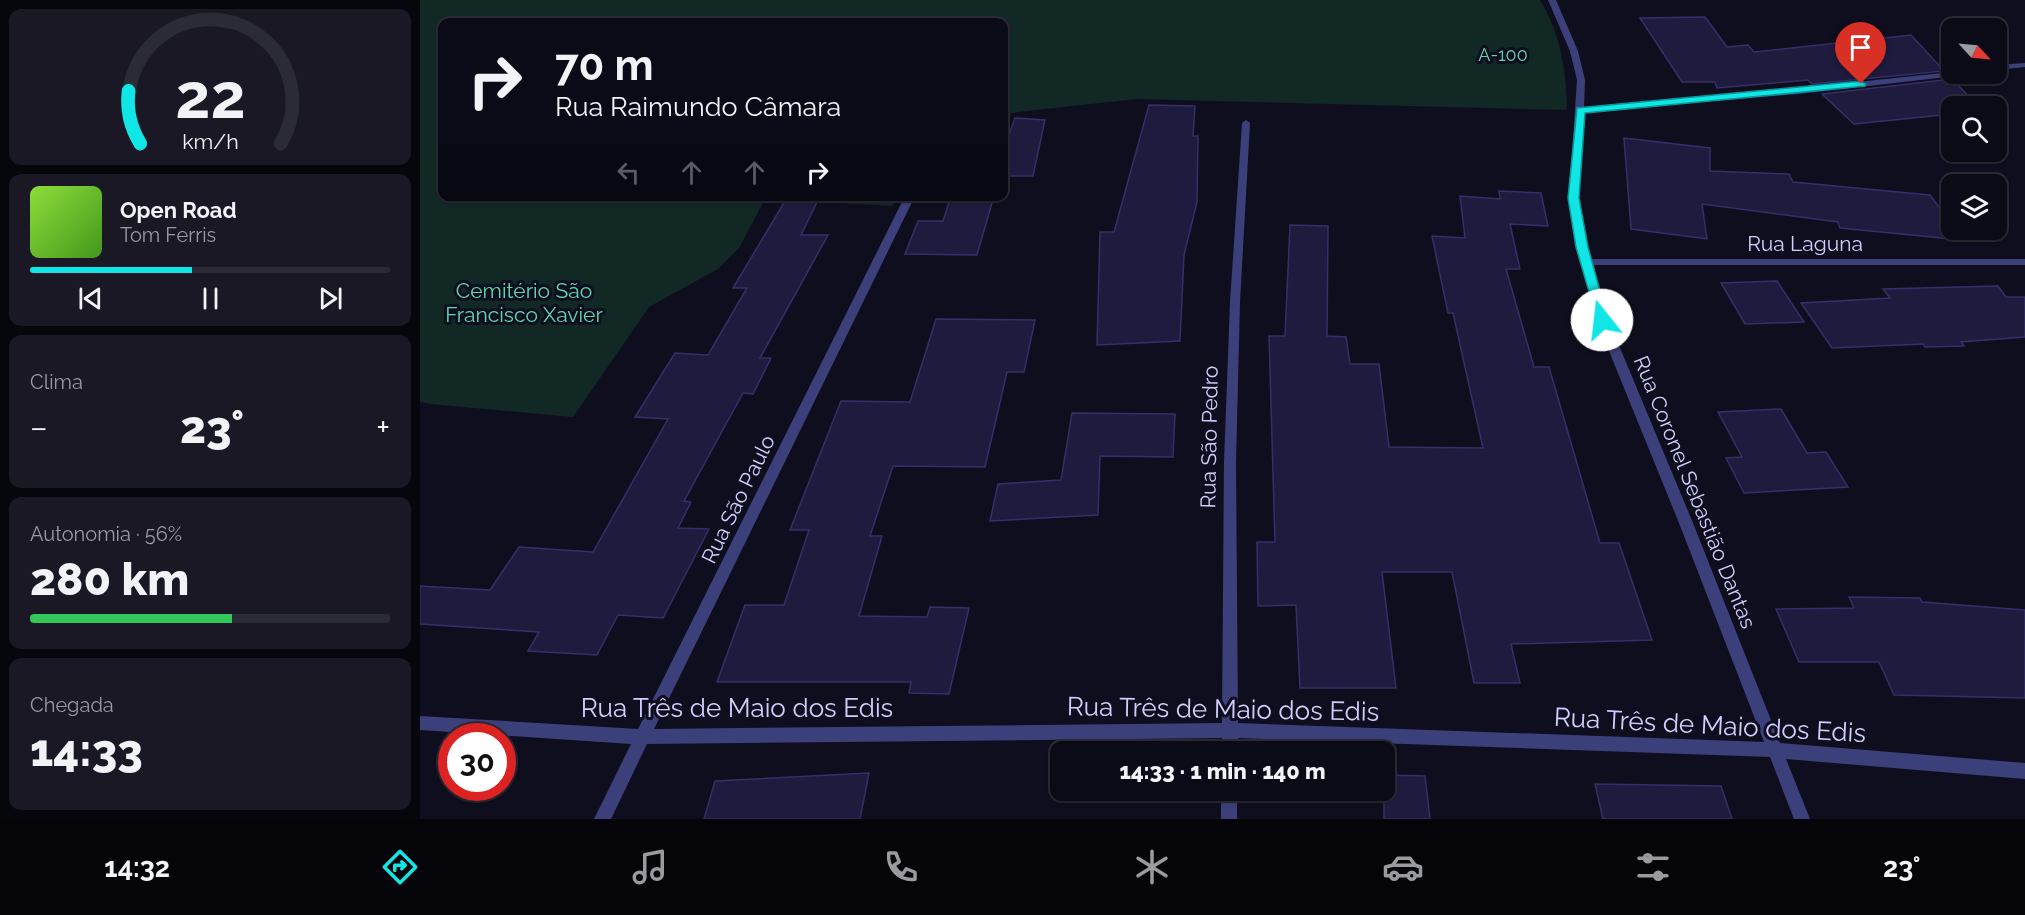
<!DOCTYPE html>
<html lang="pt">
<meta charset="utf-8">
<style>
body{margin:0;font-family:Raleway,sans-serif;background:#191824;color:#f1f3f6;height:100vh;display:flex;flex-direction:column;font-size:22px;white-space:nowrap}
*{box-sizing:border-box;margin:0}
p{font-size:20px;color:#9a9aa1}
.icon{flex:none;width:33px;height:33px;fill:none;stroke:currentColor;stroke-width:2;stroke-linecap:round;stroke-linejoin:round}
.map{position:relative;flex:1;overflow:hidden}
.side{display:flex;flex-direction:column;gap:9px;padding:9px;background:#06060d;width:420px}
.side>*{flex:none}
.top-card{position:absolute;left:18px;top:18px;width:570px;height:183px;border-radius:12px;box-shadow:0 2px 4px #0004,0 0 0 2px #2b2b36;background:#0b0a17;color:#f1f3f6;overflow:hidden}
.needle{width:39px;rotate:116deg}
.controls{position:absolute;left:1521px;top:18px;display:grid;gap:12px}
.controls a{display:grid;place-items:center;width:66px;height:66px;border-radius:12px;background:#0b0a17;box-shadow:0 2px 4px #0004,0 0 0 2px #2b2b36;font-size:30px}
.speed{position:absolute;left:18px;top:723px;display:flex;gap:12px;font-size:30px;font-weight:700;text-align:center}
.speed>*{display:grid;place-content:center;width:78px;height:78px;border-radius:50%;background:#0b0a17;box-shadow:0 2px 4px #0004,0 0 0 2px #2b2b36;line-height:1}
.speed .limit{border:9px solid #d22;background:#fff;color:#111}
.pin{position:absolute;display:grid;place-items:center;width:51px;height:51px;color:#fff;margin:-62px -26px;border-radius:50% 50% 50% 0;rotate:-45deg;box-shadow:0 0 6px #0007}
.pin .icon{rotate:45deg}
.me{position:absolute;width:66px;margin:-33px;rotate:344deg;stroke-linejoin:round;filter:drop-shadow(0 0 4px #0008)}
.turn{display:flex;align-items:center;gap:21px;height:126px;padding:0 18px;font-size:27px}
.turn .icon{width:78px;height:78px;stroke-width:2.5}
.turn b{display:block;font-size:42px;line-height:51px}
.lanes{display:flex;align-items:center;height:57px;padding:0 18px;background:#0003;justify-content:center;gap:30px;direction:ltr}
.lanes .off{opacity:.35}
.big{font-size:45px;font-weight:800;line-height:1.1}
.side .tile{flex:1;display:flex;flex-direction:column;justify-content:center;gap:9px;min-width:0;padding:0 21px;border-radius:12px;background:#191824}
.side .dial{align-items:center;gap:0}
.dial svg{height:156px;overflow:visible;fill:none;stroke:#2b2b36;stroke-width:7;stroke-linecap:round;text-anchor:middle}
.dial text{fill:#f1f3f6;stroke:none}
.song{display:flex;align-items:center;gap:18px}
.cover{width:72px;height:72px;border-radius:9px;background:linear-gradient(135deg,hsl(90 70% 55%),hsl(100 70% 35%))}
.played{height:6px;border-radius:3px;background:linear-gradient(90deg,#10e6e6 45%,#2b2b36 45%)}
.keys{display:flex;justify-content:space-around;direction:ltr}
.heat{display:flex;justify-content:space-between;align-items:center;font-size:33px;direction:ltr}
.charge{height:9px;border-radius:4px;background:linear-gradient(90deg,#34c759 56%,#2b2b36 0)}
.trip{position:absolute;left:630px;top:741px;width:345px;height:60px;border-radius:12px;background:#0b0a17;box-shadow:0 2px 4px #0004,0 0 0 2px #2b2b36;font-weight:800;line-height:60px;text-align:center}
.menu{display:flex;height:96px;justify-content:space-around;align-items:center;background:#040409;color:#9a9aa1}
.menu .icon{width:42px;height:42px}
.menu .on{color:#10e6e6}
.menu b{font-size:27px;color:#f1f3f6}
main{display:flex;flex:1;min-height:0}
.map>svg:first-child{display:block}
.green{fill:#112825}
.building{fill:#1f1b3e;stroke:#352f68;stroke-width:1.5}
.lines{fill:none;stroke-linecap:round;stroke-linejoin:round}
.minor{fill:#3c407a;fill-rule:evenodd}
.route{fill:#10e6e6;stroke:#0a9696;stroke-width:1.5}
.labels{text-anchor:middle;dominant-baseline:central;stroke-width:6;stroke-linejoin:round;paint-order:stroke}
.far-park-label{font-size:18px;fill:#61d6ad;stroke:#0f0e1f}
.street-label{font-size:21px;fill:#d0cffc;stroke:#0f0e1f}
.park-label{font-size:21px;fill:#61d6ad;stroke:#0f0e1f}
.near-street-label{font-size:26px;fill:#d0cffc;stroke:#0f0e1f}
</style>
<main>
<section class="side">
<div class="tile dial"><svg viewBox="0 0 100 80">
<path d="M14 69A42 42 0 1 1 86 69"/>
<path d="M14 69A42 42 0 0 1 8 42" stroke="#10e6e6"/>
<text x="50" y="56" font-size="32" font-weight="700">22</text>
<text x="50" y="72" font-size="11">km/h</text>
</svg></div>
<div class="tile">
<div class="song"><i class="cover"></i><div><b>Open Road</b><p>Tom Ferris</p></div></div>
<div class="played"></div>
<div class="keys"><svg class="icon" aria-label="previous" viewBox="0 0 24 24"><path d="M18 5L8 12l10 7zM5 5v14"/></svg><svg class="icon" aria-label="pause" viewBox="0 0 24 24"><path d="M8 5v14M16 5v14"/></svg><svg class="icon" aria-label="next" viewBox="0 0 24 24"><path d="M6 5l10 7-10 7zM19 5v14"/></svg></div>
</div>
<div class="tile"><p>Clima</p>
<div class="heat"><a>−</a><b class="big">23°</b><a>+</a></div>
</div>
<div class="tile"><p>Autonomia · 56%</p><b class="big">280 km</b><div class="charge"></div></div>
<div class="tile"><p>Chegada</p><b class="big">14:33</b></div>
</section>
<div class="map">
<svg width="1605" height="819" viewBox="0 0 1605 819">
<rect width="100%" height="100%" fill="#0f0e1f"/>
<!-- green -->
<path class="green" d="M0 0H1120C1140 32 1147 73 1147 110L717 99 598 112 584 116V22H22V196L477 197 472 206 345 199 319 248 298 269 229 307 153 417 11 404 0 402Z"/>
<!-- building -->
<g class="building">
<path d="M1285 17 1307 47 1328 45 1334 52 1491 35 1524 71 1392 84 1388 80 1297 88 1295 82H1262L1220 18Z"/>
<path d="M1532 79 1558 106H1532V114L1434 124 1402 94Z"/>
<path d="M729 105 775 106 773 136H778L777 202 764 255 760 341 677 345 680 232H694Z"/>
<path d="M595 118 625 120 613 176H584V149Z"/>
<path d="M1204 138 1290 148V171L1369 174 1373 182 1510 195 1532 224V230H1536L1543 240 1420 228 1418 222 1282 204 1287 239 1211 229Z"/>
<path d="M1079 191 1121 193 1128 226 1090 224 1100 269H1086L1114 367H1129L1180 543H1199L1232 640 1091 644 1100 683H1054L1032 572H962L976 688H880L876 605 838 606 837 542H855L849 336H865L870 225 908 226 907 336 926 337 930 364H959L969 447 1063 448 1033 313H1028L1012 236 1045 238 1040 196 1080 199Z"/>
<path d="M368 196H400L381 235H408L340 358H351L333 394 323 393 264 501 271 502 258 528 289 529 243 618 198 615 177 655 108 651 119 632 0 624V586L70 590 99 547 173 552 248 419 215 417 255 353 288 355 327 288H313Z"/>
<path d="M531 196H574L557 255 485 254 498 221H523Z"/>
<path d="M1357 281 1384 322 1325 324 1301 283Z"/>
<path d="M1578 286 1586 297H1605V337L1541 342 1544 346 1505 347 1503 344 1412 348 1381 303 1470 298 1463 289Z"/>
<path d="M516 319 615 320 604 372H587L565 467 473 466 450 536H462L439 616 507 617 510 607 549 608 529 694 489 693 491 682H297L325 605H364L389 530H370L421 401 490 402Z"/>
<path d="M1361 409 1387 453 1406 452 1428 487 1324 493 1306 458 1322 457 1298 412Z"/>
<path d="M652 413 755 414 753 457 680 456 678 515 570 521 578 484 641 480Z"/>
<path d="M1429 597 1500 598 1502 602 1605 610V698L1474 695 1459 662H1379L1356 609 1434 608Z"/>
<path d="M449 773 440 819H284L295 781Z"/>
<path d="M964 775 1005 776 1010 819H964Z"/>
<path d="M1175 784 1301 786 1312 819H1183Z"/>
</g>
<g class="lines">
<!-- minor -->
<g class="minor">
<path d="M1128 0H1136L1158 51 1165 80 1164 107 1379 88 1532 72V74H1539L1535 76 1379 94 1163 112 1159 198 1164 233 1171 259H1605V265H1173L1188 319 1273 523 1360 743 1605 763V779L1366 759 1390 819H1374L1350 757 818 738V752H802V738L227 744 191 819H174L211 744 0 730V716L218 729 485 196H495L234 729 802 723 804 462 810 302 822 123 826 120 830 123 820 302 816 462 818 723 1344 742 1259 523 1176 319 1154 233 1149 198 1157 80 1150 51Z"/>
<path d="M1605 63V67L1576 70V65Z"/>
<rect x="801" y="790" width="16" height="29"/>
</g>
</g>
<!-- route -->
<path class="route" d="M1441 81 1446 84 1445 86 1165 113 1159 198 1168 247 1188 320 1182 324 1178 323 1156 247 1148 198 1157 108Z"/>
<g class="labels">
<!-- far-park labels -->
<g class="far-park-label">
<text x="1083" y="54">A-100</text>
</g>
<!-- street labels -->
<g class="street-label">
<text x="1385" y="243">Rua Laguna</text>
<text transform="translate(789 437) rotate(-89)">Rua São Pedro</text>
<text transform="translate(1275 492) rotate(68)">Rua Coronel Sebastião Dantas</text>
<text transform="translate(318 499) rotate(-64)">Rua São Paulo</text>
</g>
<!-- park labels -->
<g class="park-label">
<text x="104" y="290">Cemitério São<tspan x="104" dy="24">Francisco Xavier</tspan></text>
</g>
<!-- near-street labels -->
<g class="near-street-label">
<text x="317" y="708">Rua Três de Maio dos Edis</text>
<text transform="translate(803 709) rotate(1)">Rua Três de Maio dos Edis</text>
<text transform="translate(1290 725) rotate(3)">Rua Três de Maio dos Edis</text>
</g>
</g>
</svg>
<div class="controls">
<a><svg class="needle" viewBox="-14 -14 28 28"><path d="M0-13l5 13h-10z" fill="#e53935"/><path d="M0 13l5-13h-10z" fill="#9a9aa1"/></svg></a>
<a><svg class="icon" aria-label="search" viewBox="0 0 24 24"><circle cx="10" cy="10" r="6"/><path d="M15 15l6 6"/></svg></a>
<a><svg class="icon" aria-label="layers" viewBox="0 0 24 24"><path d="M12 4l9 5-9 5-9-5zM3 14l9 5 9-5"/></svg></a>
</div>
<div class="speed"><div class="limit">30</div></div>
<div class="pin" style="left:1441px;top:84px;background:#d93025"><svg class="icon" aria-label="arrive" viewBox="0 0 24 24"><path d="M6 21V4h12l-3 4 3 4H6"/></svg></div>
<svg class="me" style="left:1182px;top:320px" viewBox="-20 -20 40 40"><circle r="19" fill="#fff"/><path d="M0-13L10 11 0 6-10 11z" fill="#10e6e6"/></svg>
<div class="trip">14:33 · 1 min · 140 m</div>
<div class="top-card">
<div class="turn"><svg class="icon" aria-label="right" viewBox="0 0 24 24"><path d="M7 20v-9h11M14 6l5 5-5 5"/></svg><div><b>70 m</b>Rua Raimundo Câmara</div></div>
<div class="lanes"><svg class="icon off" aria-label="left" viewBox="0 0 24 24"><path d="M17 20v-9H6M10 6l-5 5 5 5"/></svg><svg class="icon off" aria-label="ahead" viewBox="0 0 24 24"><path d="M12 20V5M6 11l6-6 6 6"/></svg><svg class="icon off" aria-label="ahead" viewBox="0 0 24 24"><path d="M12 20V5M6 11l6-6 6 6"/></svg><svg class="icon" aria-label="right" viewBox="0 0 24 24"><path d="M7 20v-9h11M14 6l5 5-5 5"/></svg></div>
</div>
</div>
</main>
<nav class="menu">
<b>14:32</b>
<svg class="icon on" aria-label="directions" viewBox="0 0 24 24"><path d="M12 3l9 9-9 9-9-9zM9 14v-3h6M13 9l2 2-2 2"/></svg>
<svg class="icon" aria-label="music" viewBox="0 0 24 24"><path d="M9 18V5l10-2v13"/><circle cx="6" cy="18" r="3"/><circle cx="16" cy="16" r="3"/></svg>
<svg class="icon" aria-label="phone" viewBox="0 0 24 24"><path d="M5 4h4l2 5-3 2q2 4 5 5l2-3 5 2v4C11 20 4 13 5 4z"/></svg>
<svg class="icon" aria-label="climate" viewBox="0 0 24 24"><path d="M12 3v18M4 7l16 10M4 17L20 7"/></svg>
<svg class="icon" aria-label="car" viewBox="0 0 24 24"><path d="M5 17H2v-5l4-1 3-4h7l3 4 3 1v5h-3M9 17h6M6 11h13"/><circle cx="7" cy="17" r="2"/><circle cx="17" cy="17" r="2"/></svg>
<svg class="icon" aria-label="filters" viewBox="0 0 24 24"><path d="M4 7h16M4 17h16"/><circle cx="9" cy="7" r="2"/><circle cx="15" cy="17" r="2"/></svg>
<b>23°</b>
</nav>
